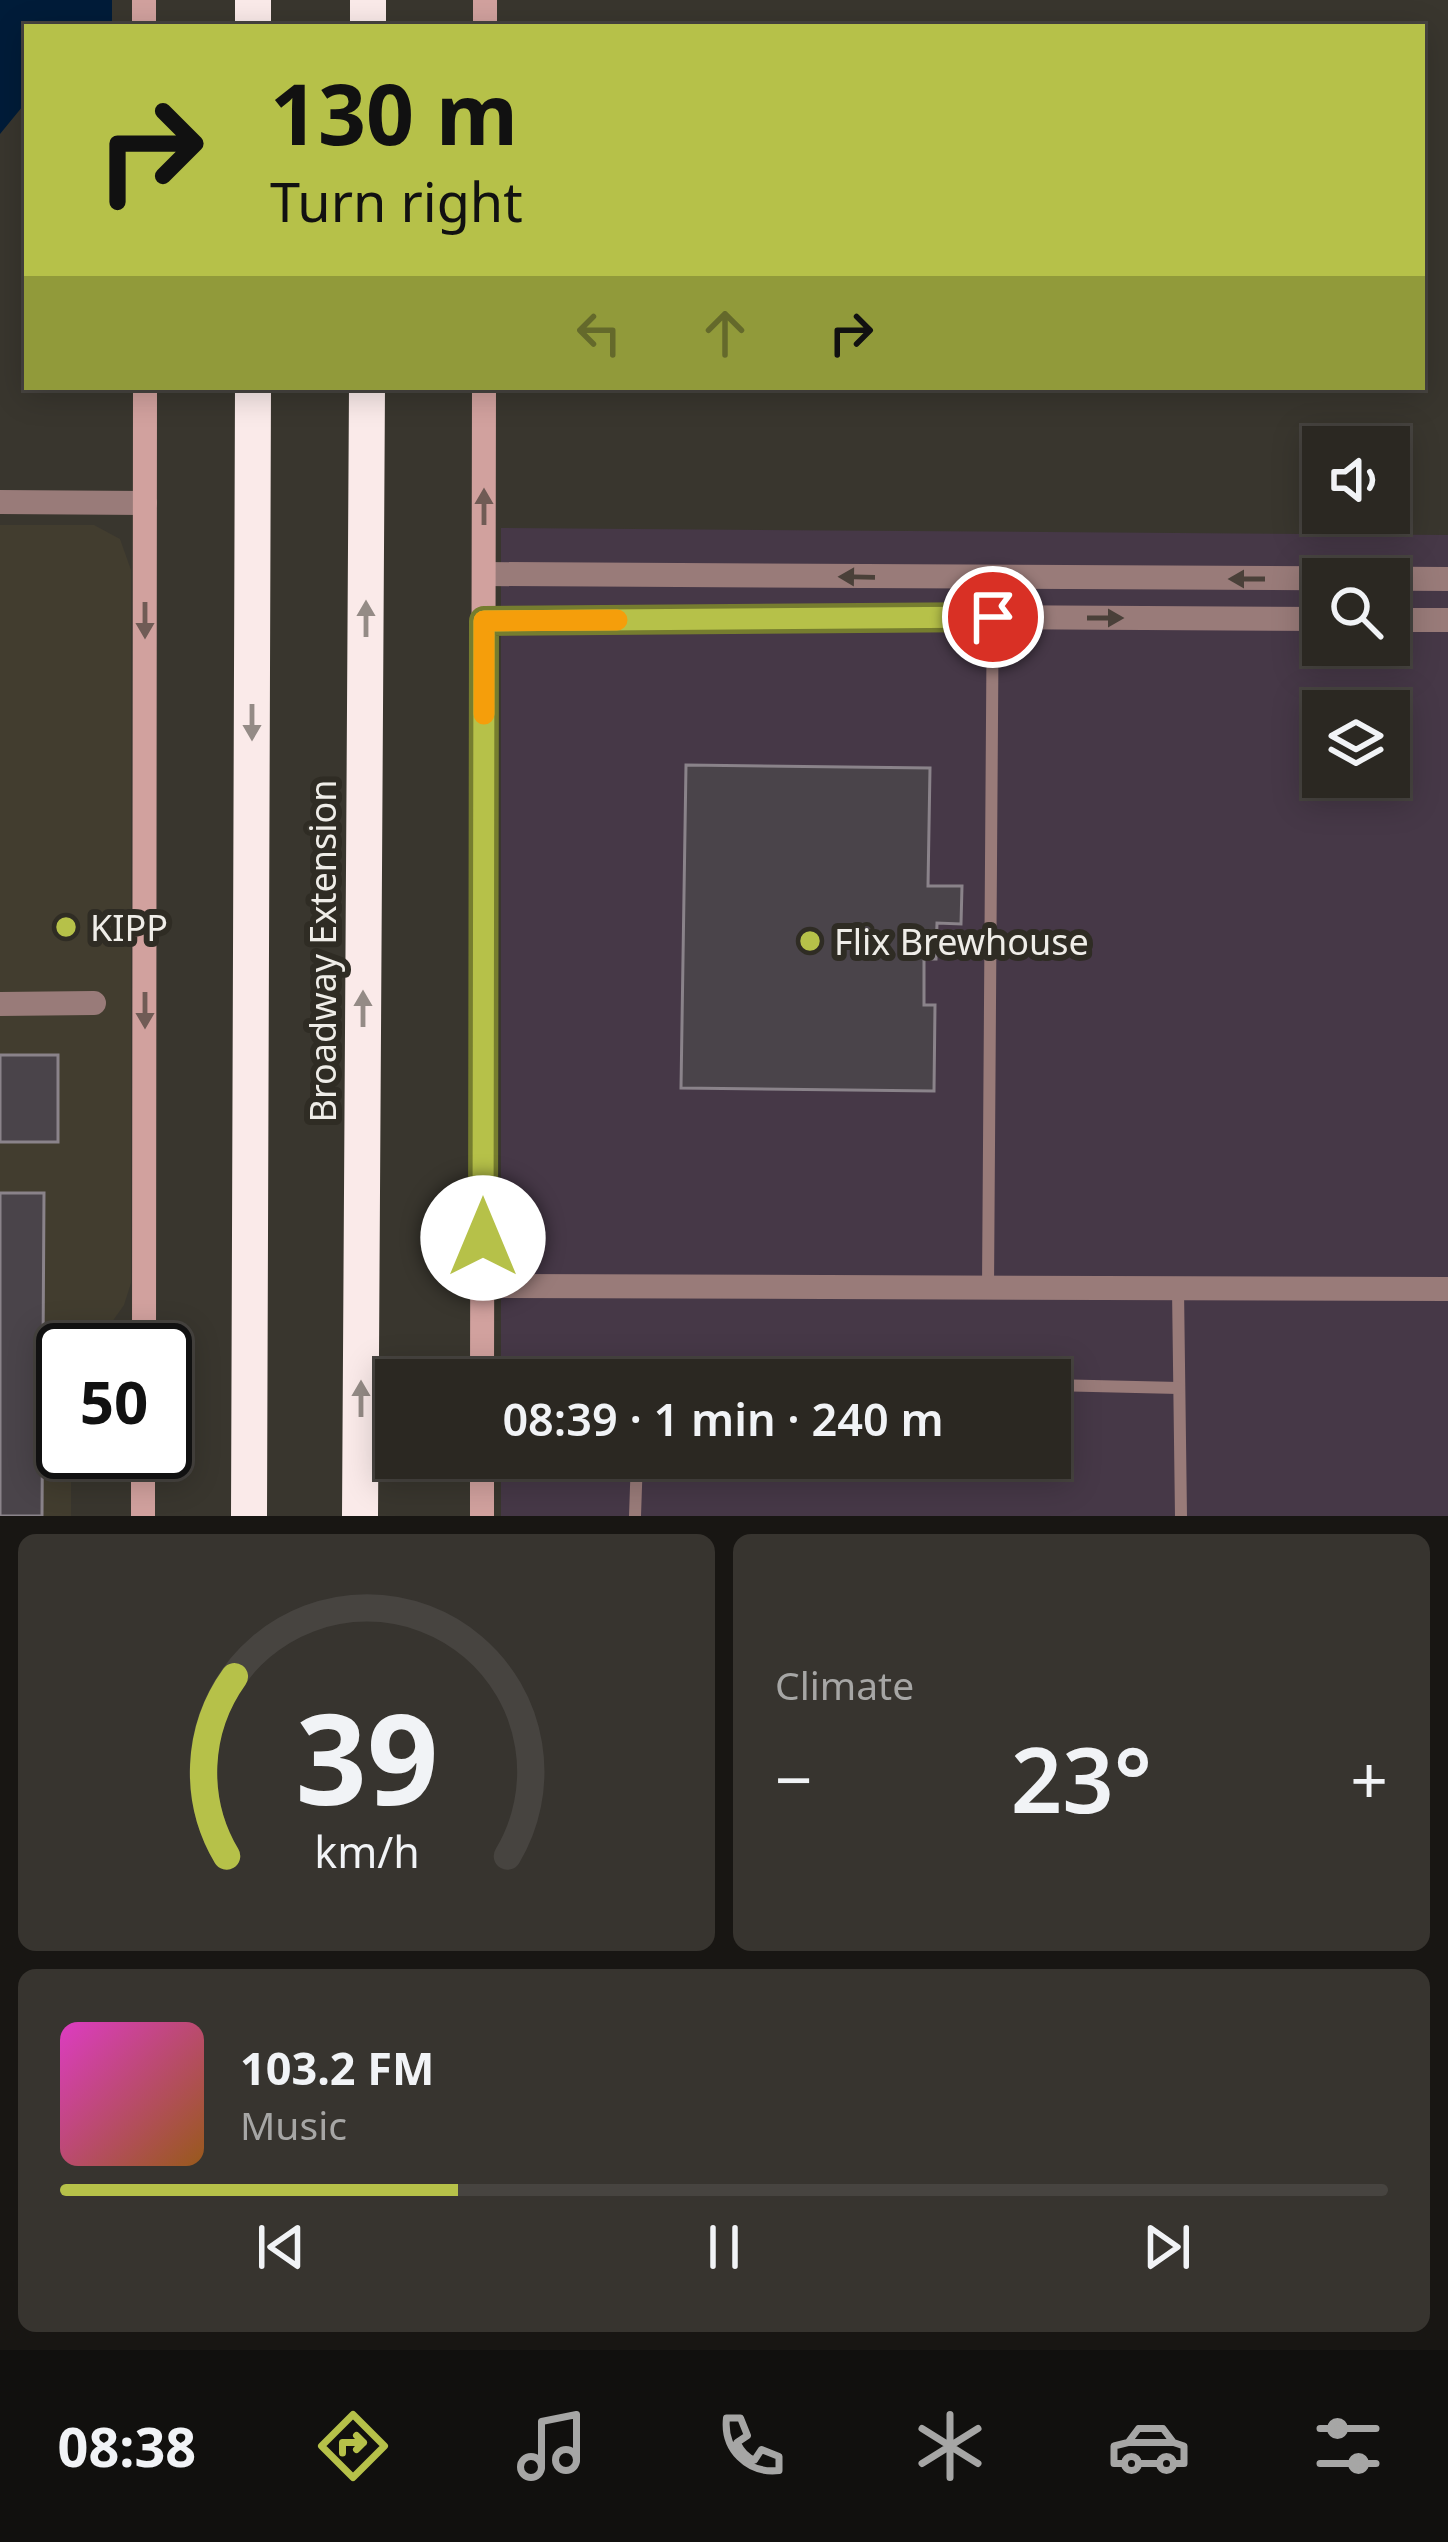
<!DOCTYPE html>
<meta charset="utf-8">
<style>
body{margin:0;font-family:"Noto Sans",sans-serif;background:#37342f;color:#f1f3f6;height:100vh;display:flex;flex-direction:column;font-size:45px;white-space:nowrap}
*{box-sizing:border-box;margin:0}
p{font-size:39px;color:#a6a6a5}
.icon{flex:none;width:66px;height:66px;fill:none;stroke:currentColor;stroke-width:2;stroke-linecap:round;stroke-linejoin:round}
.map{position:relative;height:1516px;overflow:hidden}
.details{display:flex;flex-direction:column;gap:18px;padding:18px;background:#181613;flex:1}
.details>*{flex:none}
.hud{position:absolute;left:24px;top:24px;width:1401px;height:366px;border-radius:0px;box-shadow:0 6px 30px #0003,0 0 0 3px #474440;background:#b6c149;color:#111;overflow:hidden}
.controls{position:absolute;left:1302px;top:426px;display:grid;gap:24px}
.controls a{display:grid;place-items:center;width:108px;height:108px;border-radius:0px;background:#2b2822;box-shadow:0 6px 30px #0003,0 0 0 3px #474440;font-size:60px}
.speed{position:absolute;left:36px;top:1323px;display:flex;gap:24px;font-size:60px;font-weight:700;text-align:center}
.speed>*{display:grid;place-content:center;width:156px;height:156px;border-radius:50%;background:#2b2822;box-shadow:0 6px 30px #0003,0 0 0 3px #474440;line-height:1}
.speed .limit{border:6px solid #111;border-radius:18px;background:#fff;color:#111}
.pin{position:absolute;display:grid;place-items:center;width:102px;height:102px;color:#fff;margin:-51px;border:6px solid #fff;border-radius:50%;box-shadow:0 3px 12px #0007}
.me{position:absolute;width:132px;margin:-66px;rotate:0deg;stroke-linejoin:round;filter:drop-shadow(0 0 9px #0008)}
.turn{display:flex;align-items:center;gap:42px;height:252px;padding:0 48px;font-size:54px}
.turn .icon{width:156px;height:156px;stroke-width:2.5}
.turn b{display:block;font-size:84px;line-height:102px}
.lanes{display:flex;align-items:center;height:114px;padding:0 48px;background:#0003;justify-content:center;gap:60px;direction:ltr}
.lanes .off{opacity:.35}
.big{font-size:90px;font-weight:600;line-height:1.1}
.details .card{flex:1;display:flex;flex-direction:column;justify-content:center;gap:18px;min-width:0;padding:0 42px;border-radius:18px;background:#37342f}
.details .dial{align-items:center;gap:0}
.dial svg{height:312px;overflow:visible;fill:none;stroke:#474440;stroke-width:7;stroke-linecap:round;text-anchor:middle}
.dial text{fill:#f1f3f6;stroke:none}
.song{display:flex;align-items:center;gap:36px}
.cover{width:144px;height:144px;border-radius:18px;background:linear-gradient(135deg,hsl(310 70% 55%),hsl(30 70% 35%))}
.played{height:12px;border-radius:6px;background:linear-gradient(90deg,#b6c149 30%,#474440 30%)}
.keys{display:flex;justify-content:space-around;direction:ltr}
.heat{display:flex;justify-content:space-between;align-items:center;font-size:66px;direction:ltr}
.details .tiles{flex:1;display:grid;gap:18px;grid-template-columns:1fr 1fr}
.card:last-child{grid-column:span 2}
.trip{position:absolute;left:375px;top:1359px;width:696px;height:120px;border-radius:0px;background:#2b2822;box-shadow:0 6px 30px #0003,0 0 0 3px #474440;font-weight:600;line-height:120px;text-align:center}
.tabs{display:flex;height:192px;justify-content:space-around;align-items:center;background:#11100e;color:#a6a6a5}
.tabs .icon{width:84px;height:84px}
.tabs .selected{color:#b6c149}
.tabs b{font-size:54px;color:#f1f3f6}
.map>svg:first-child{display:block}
.commercial{fill:#463847;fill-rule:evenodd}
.built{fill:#423d2f}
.water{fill:#001c39}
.building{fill:#4a444a;stroke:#8a838a;stroke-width:3}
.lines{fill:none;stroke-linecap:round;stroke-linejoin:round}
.service{stroke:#997b79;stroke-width:12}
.minor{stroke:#997b79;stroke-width:24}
.secondary{stroke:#d1a19e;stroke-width:24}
.motorway{stroke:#faeae9;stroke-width:36}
.oneway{fill:#705b55}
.oneway2{fill:#4a4039}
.oneway3{fill:#948b86}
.route-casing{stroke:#767d2f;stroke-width:30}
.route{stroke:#b6c149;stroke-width:21}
.slow{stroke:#f59e0b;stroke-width:21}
.poi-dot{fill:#b6c149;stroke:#2f2c24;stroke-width:4.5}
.labels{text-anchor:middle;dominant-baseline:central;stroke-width:12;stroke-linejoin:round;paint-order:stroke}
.poi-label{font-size:36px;fill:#efede8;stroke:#2f2c24;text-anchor:start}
.street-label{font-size:36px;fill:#efede8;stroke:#2f2c24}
</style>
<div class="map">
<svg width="1448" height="1516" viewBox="0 0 1448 1516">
<rect width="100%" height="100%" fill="#39362e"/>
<!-- commercial -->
<path class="commercial" d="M501 528 1448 535V1516H501V1458H1050V1380H501ZM1323 579H1389V645H1323ZM1323 711H1389V777H1323Z"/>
<!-- built -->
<path class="built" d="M0 525H94L120 539 131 570V1283L124 1305 92 1350H63V1452H71V1516H0Z"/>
<!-- water -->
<path class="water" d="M0 0H112V27H27V101L0 134Z"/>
<!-- building -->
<g class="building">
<path d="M686 765 930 768 928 886H962L961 924 937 923 936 959H924V1005H935L934 1091 681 1088Z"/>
<rect x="0" y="1055" width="58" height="87"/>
<path d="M0 1193H44L42 1516H0Z"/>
</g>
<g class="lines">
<!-- service -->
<g class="service">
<path d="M988 1288 993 578"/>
<path d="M1178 1289 1181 1516"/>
<path d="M672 1380H811"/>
<path d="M1050 1385 1179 1388"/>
<path d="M635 1516 637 1458"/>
</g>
<!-- minor -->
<g class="minor">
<path d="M0 502 145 503"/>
<path d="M484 574 1448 579"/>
<path d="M1389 620H1448"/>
<path d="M484 621 993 617 1323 619"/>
<path d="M0 1004 94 1003"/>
<path d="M483 1286 1448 1289"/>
</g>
<!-- secondary -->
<g class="secondary">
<path d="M144 0V27"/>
<path d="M485 27V0"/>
<path d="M144 1350 145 387"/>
<path d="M482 1380 484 387"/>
<path d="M143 1516V1452"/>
<path d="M482 1516V1458"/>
</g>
<!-- motorway -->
<g class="motorway">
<path d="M368 0V27"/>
<path d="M253 27V0"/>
<path d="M249 1516 253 387"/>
<path d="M360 1516 367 387"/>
</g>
</g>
<!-- one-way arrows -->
<defs><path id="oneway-solid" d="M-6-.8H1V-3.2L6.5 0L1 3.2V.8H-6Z" transform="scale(3)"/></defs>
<g class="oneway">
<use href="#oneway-solid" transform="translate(484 507) rotate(-90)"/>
<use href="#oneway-solid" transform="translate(145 620) rotate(90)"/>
<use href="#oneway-solid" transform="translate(145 1010) rotate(90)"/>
</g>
<g class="oneway2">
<use href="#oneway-solid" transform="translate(857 577) rotate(-179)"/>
<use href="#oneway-solid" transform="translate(1247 579) rotate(-180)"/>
<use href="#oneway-solid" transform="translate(1105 618)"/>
</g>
<g class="oneway3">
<use href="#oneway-solid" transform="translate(366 619) rotate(-90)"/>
<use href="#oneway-solid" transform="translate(252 722) rotate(90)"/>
<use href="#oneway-solid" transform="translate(363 1009) rotate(-90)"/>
<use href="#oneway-solid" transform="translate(361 1399) rotate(-90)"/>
</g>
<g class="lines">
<defs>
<path id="route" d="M483 1238 484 621 993 617"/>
</defs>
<!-- route casing -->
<use href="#route" class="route-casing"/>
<!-- route -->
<use href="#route" class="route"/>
<!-- slow -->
<path class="slow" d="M484 714V621L617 620"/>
</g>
<!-- markers -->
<g class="poi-dot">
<circle cx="66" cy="927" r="12"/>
<circle cx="810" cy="941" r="12"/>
</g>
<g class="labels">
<!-- poi labels -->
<g class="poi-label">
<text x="90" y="927">KIPP</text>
<text x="834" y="941">Flix Brewhouse</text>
</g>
<!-- street labels -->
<g class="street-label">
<text transform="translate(322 951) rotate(-90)">Broadway Extension</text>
</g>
</g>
</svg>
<div class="controls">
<a><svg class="icon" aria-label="sound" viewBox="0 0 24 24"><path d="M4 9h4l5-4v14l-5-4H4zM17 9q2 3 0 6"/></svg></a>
<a><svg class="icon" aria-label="search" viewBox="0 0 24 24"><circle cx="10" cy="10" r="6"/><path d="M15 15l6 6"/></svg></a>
<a><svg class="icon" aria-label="layers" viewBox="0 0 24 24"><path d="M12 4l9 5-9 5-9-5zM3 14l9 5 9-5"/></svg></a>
</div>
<div class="speed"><div class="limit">50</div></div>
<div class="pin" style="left:993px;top:617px;background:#d93025"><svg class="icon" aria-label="arrive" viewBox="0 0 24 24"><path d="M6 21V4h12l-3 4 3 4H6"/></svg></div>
<svg class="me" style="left:483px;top:1238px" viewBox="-20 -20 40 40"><circle r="19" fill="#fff"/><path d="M0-13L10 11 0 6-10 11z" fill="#b6c149"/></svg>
<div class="trip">08:39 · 1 min · 240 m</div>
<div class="hud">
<div class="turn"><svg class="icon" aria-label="right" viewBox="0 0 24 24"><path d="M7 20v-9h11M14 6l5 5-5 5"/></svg><div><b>130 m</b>Turn right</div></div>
<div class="lanes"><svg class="icon off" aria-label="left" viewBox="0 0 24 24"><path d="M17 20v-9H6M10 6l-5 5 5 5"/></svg><svg class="icon off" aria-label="ahead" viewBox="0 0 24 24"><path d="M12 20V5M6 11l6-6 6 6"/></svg><svg class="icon" aria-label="right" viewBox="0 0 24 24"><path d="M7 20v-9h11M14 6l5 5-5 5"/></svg></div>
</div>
</div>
<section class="details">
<div class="tiles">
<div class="card dial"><svg viewBox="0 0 100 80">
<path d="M14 69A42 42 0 1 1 86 69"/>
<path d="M14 69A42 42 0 0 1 16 23" stroke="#b6c149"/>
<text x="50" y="56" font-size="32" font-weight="700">39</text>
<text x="50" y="72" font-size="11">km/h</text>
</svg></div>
<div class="card"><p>Climate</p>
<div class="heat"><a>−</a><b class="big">23°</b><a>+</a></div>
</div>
<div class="card">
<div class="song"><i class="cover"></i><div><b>103.2 FM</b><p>Music</p></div></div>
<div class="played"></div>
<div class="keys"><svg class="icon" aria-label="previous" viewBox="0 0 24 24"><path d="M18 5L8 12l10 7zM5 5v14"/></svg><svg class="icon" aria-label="pause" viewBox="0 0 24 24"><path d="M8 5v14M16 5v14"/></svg><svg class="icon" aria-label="next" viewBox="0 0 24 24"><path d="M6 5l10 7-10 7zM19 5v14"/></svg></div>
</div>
</div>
</section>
<nav class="tabs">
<b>08:38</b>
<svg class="icon selected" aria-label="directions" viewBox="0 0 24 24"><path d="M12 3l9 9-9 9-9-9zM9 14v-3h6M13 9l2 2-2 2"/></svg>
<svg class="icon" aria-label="music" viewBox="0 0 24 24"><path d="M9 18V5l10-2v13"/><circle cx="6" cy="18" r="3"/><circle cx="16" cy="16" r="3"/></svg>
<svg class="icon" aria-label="phone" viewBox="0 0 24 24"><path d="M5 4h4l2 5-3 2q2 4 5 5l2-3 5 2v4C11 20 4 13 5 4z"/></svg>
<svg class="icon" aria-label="climate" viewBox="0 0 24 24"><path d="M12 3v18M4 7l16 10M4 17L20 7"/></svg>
<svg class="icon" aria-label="car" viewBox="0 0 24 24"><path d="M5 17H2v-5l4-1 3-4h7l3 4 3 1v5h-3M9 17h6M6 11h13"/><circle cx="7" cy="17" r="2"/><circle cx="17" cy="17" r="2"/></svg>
<svg class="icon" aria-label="filters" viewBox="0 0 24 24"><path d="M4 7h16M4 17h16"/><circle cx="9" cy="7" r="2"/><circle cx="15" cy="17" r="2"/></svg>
</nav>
